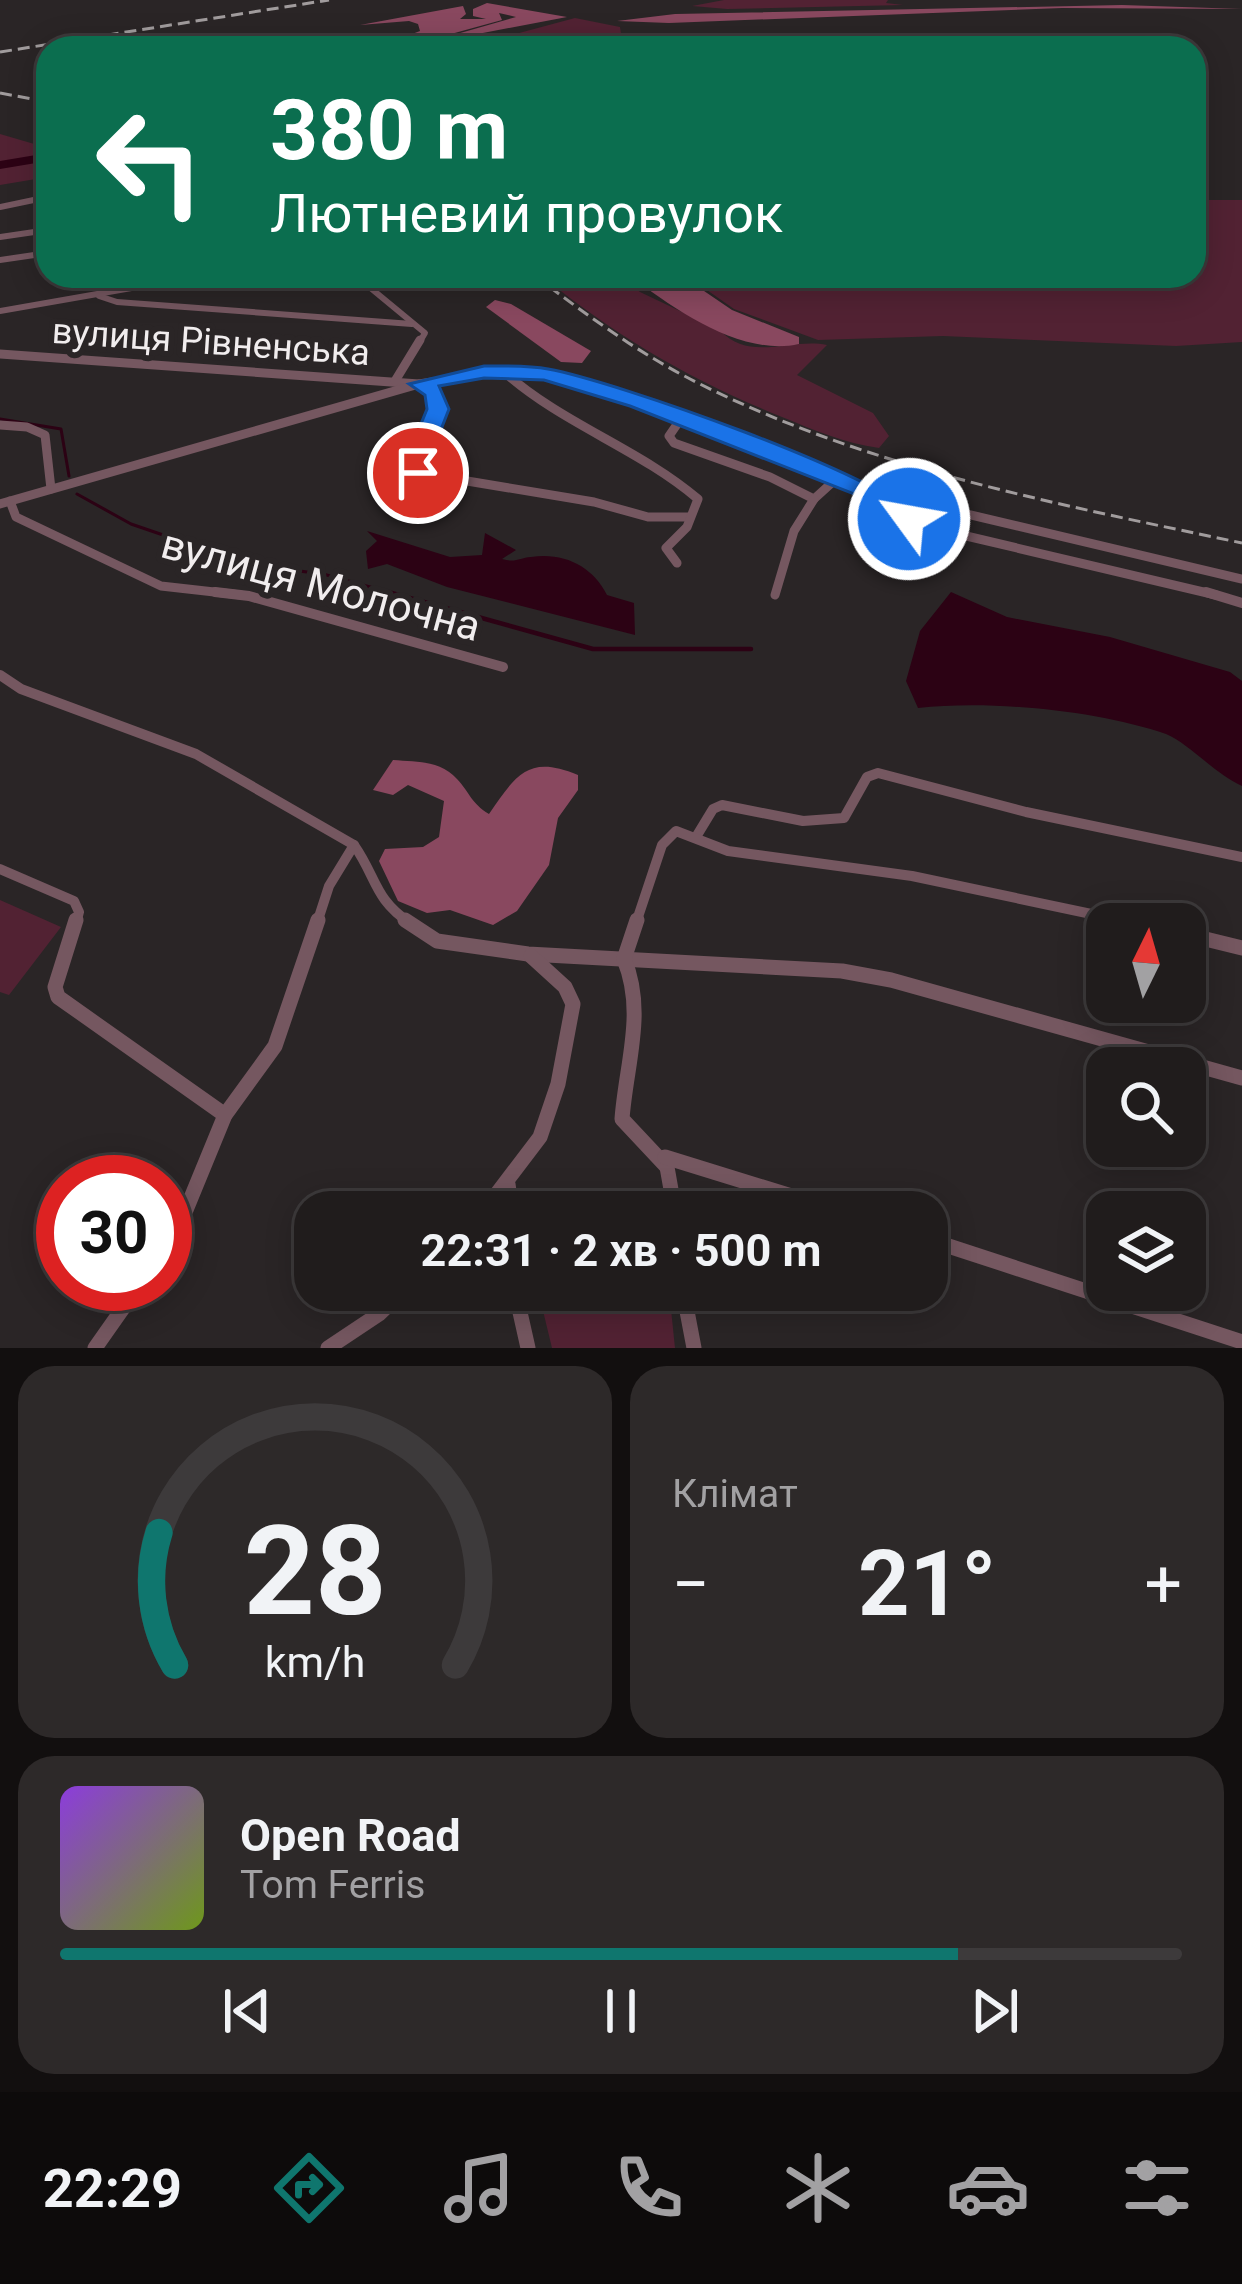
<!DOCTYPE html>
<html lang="uk">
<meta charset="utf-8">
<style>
body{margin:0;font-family:Roboto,sans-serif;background:#2d2929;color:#f1f3f6;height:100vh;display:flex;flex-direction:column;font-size:45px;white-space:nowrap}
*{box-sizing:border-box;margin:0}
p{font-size:39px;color:#a2a1a3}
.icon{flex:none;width:66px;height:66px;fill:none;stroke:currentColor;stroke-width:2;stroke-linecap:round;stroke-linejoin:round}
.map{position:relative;height:1348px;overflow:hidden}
.drawer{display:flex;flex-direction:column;gap:18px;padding:18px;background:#120f0f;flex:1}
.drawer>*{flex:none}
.top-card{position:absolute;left:36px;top:36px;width:1170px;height:252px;border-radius:36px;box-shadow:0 6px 30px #0003,0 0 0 3px #3d3a3b;background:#0b6e4f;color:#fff;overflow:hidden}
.needle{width:78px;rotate:5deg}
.fabs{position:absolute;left:1086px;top:903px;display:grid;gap:24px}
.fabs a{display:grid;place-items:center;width:120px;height:120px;border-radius:24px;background:#201c1c;box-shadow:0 6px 30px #0003,0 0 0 3px #3d3a3b;font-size:60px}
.speed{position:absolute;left:36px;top:1155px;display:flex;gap:24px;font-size:60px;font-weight:700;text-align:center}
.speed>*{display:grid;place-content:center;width:156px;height:156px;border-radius:50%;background:#201c1c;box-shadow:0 6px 30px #0003,0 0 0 3px #3d3a3b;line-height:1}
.speed .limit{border:18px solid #d22;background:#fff;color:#111}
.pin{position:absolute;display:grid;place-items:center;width:102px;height:102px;color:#fff;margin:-51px;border:6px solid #fff;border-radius:50%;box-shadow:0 3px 12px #0007}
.me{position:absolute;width:132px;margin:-66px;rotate:302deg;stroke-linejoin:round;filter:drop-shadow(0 0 9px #0008)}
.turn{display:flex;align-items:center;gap:42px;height:252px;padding:0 36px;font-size:54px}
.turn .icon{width:156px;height:156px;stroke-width:2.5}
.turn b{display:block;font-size:84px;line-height:102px}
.big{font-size:90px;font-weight:700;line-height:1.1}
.drawer .card{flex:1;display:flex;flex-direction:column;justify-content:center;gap:18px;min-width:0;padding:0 42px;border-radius:36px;background:#2d2929}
.drawer .dial{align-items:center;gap:0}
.dial svg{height:312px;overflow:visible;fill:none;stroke:#3d3a3b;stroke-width:7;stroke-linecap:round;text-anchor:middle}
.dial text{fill:#f1f3f6;stroke:none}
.song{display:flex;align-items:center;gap:36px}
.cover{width:144px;height:144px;border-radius:18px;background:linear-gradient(135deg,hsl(270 70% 55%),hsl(80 70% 35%))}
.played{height:12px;border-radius:6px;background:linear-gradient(90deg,#0f766e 80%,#3d3a3b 80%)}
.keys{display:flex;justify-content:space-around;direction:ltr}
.heat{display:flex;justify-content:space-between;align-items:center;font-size:66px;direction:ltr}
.drawer .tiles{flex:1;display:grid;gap:18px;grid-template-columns:1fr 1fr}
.card:last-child{grid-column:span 2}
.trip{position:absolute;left:294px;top:1191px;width:654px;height:120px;border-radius:36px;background:#201c1c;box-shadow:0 6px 30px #0003,0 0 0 3px #3d3a3b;font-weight:700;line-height:120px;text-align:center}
.tab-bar{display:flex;height:192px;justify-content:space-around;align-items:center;background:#0d0b0b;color:#a2a1a3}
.tab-bar .icon{width:84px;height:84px}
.tab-bar .selected{color:#0f766e}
.tab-bar b{font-size:54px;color:#f1f3f6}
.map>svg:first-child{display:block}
.green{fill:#522233}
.forest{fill:#89485f}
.water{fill:#2c0214}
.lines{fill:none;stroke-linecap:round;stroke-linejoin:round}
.stream-far1{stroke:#2c0214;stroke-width:3}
.stream{stroke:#2c0214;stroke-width:4.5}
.river{fill:#2c0214;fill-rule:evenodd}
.minor-far3{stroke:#755760;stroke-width:6}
.minor-far2{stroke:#755760;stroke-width:9}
.minor-far1{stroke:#755760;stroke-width:10}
.minor{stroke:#755760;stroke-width:15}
.rail{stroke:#a19c9d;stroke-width:3;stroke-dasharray:12 6;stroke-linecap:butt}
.route{fill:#1a73e8;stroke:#114b97;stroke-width:3}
.labels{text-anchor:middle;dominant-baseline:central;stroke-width:12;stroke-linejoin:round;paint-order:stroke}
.far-street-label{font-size:36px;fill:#f1edee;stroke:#2a2526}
.street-label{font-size:42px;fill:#f1edee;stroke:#2a2526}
</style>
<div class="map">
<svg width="1242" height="1348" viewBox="0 0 1242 1348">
<rect width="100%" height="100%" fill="#2a2526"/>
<!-- green -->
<g class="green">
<path d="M724 0H888L886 3 903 5 727 9 692 6Z"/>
<path d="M575 18 620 27 623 48H463Z"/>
<path d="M1053 35 1084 48H714L926 36Z"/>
<path d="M0 134 48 148V177L0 185Z"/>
<path d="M1194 200H1242V342L1176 346 943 336 818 340 734 309 687 276H1194Z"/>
<path d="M542 276H621L640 292 720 330C749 363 792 337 827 345L797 375 873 413 889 436 879 448C844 443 814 430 782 417 692 381 617 337 542 276Z"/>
<path d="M0 900 61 927 9 995 0 992Z"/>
<path d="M538 1290H669L675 1348H552Z"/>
</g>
<!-- forest -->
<g class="forest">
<path d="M487 3 567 17 462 37 429 48H408L516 17 499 13 502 20 400 48 337 44V39C366 42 392 43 420 31L418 24 409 21 360 25 463 6 466 14 460 19H486L473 16V9Z"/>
<path d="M1122 5 1242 9 1062 8 669 23 617 21 675 14Z"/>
<path d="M631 276H682L732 310 799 337V344C743 357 674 310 631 276Z"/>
<path d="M495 300 511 304 591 351 582 363 561 362 486 307Z"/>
<path d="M393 760C416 762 440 760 457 779 470 793 471 803 489 814 516 775 528 754 578 775V790L558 818 549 865 517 911 493 925 450 910 427 913 398 901 379 861 385 849 423 847 439 837 444 801 408 785 393 795 373 790Z"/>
</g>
<!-- water -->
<g class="water">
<path d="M367 531 450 557 482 555 485 533 516 550 502 559C516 563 519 558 531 557 565 552 593 567 607 595L634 603 635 635 447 587 387 564 368 569 366 551 377 541Z"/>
<path d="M951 592 1007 617 1110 637 1230 672 1242 681V786C1215 774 1187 742 1166 734 1096 710 990 700 918 708L906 681 920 631Z"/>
</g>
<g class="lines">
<!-- stream-far1 -->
<g class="stream-far1">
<path d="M0 419 61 429 69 476"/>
<path d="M77 494 131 524 251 565 323 574 399 595"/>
</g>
<!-- stream -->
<path class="stream" d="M388 592 593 649H751"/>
<!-- river -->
<path class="river" d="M48 153V161L0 169V161Z"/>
<!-- minor-far3 -->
<g class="minor-far3">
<path d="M0 207 48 197"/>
<path d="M0 237 48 230"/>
<path d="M0 260 48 253"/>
<path d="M356 276 425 333 419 343"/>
<path d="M99 296 117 302 412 324"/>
<path d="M0 311 200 276"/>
</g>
<!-- minor-far2 -->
<g class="minor-far2">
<path d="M0 354 419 384 434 392 438 409 415 468 419 473 594 502 648 517H690"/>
<path d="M503 371C562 424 638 448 698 499L687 527 666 548 677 563"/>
<path d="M395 381 420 340"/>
<path d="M680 420 669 436 674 443 770 477 814 499 836 479"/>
<path d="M0 425 27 427 45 435 51 489"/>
<path d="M868 492 903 514 945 531 1216 595"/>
<path d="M10 501 16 517 161 586 241 595"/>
<path d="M0 504 419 384 503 371 574 380 865 490 1242 579"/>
<path d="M775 595 794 531 814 499"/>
</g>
<!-- minor-far1 -->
<g class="minor-far1">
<path d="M215 592 249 596 503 667"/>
<path d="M1206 592 1242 603"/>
<path d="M0 675 21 689 196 754 354 845C377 878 374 899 410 923"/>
<path d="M696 837 713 809 722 805 803 821 844 818 867 777 878 773 1026 812 1242 857"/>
<path d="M0 869 74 901 79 912 76 923"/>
<path d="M317 923 329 886 354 845"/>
<path d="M636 923 662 845 676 831 728 851 912 876 1134 923"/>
</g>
<!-- minor -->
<g class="minor">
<path d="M76 920 55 987 58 997 225 1115"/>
<path d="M405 920 437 941 528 954 842 971 891 980 1242 1078"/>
<path d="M637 920 624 959C646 1012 626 1064 622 1119L667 1167 675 1212"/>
<path d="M1119 920 1139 924"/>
<path d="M1185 934 1242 948"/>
<path d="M665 1157 843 1212"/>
<path d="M508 1184 512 1212"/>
<path d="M483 1212 540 1137 558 1084 573 1004 565 987 531 956"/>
<path d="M927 1239 1242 1342"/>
<path d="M165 1244 186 1210 225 1115 275 1046 318 920"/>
<path d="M515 1290 528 1348"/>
<path d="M683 1290 694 1348"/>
<path d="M95 1348 140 1284"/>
<path d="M328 1348 379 1314 404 1290"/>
</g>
<!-- rail -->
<g class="rail">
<path d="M0 52 329 0"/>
<path d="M0 93 48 102"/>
<path d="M535 276C587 315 638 353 696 382 866 468 1057 504 1242 543"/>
</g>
</g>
<!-- route -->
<path class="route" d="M484 366C505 366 528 365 548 369 615 381 881 475 921 519L909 526 901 524 857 495 630 406 544 380 484 378 439 386 449 409 426 468 430 473 418 480 411 478 403 468 427 409 425 395 409 384Z"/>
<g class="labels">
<!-- far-street labels -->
<g class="far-street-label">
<text transform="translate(211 342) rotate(4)">вулиця Рівненська</text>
</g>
<!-- street labels -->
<g class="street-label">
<text transform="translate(321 585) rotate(15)">вулиця Молочна</text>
</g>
</g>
</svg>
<div class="fabs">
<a><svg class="needle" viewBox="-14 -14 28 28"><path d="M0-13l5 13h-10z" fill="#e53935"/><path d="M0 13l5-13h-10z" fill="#a2a1a3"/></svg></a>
<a><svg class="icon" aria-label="search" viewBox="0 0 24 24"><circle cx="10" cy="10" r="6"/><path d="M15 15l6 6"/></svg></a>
<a><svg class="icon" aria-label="layers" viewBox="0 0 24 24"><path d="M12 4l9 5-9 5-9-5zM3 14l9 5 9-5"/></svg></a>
</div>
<div class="speed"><div class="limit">30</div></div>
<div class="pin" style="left:418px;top:473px;background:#d93025"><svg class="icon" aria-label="arrive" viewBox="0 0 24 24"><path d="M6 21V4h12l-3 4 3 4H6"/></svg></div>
<svg class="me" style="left:909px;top:519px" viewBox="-20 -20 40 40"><circle r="17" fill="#1a73e8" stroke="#fff" stroke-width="3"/><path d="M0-11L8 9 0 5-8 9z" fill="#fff"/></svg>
<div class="trip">22:31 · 2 хв · 500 m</div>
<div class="top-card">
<div class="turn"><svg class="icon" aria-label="left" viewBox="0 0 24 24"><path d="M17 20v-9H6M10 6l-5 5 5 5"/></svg><div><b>380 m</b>Лютневий провулок</div></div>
</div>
</div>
<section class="drawer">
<div class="tiles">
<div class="card dial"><svg viewBox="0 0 100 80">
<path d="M14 69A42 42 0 1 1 86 69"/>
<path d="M14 69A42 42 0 0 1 10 35" stroke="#0f766e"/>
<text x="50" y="56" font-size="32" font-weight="700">28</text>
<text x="50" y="72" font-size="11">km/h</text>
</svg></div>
<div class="card"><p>Клімат</p>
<div class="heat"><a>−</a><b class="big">21°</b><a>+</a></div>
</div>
<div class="card">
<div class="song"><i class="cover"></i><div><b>Open Road</b><p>Tom Ferris</p></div></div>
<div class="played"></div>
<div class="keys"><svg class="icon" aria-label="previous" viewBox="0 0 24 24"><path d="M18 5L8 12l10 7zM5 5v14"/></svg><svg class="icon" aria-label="pause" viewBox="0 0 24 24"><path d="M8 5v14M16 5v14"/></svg><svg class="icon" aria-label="next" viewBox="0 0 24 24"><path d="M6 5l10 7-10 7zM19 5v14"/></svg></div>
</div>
</div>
</section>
<nav class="tab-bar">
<b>22:29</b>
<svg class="icon selected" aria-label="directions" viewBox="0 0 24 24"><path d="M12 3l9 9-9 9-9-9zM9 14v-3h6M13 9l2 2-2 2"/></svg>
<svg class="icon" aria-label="music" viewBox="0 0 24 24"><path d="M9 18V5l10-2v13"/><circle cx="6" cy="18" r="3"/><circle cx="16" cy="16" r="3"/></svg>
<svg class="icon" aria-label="phone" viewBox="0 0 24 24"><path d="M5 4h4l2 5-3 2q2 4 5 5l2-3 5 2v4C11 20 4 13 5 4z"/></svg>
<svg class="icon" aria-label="climate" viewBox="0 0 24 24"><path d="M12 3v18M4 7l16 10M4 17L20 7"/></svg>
<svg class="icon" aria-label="car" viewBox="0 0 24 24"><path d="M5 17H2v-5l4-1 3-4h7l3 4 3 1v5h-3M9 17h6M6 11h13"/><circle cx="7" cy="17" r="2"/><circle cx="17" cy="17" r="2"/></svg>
<svg class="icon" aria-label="filters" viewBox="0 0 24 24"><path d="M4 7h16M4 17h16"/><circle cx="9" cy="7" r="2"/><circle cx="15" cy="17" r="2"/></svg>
</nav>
